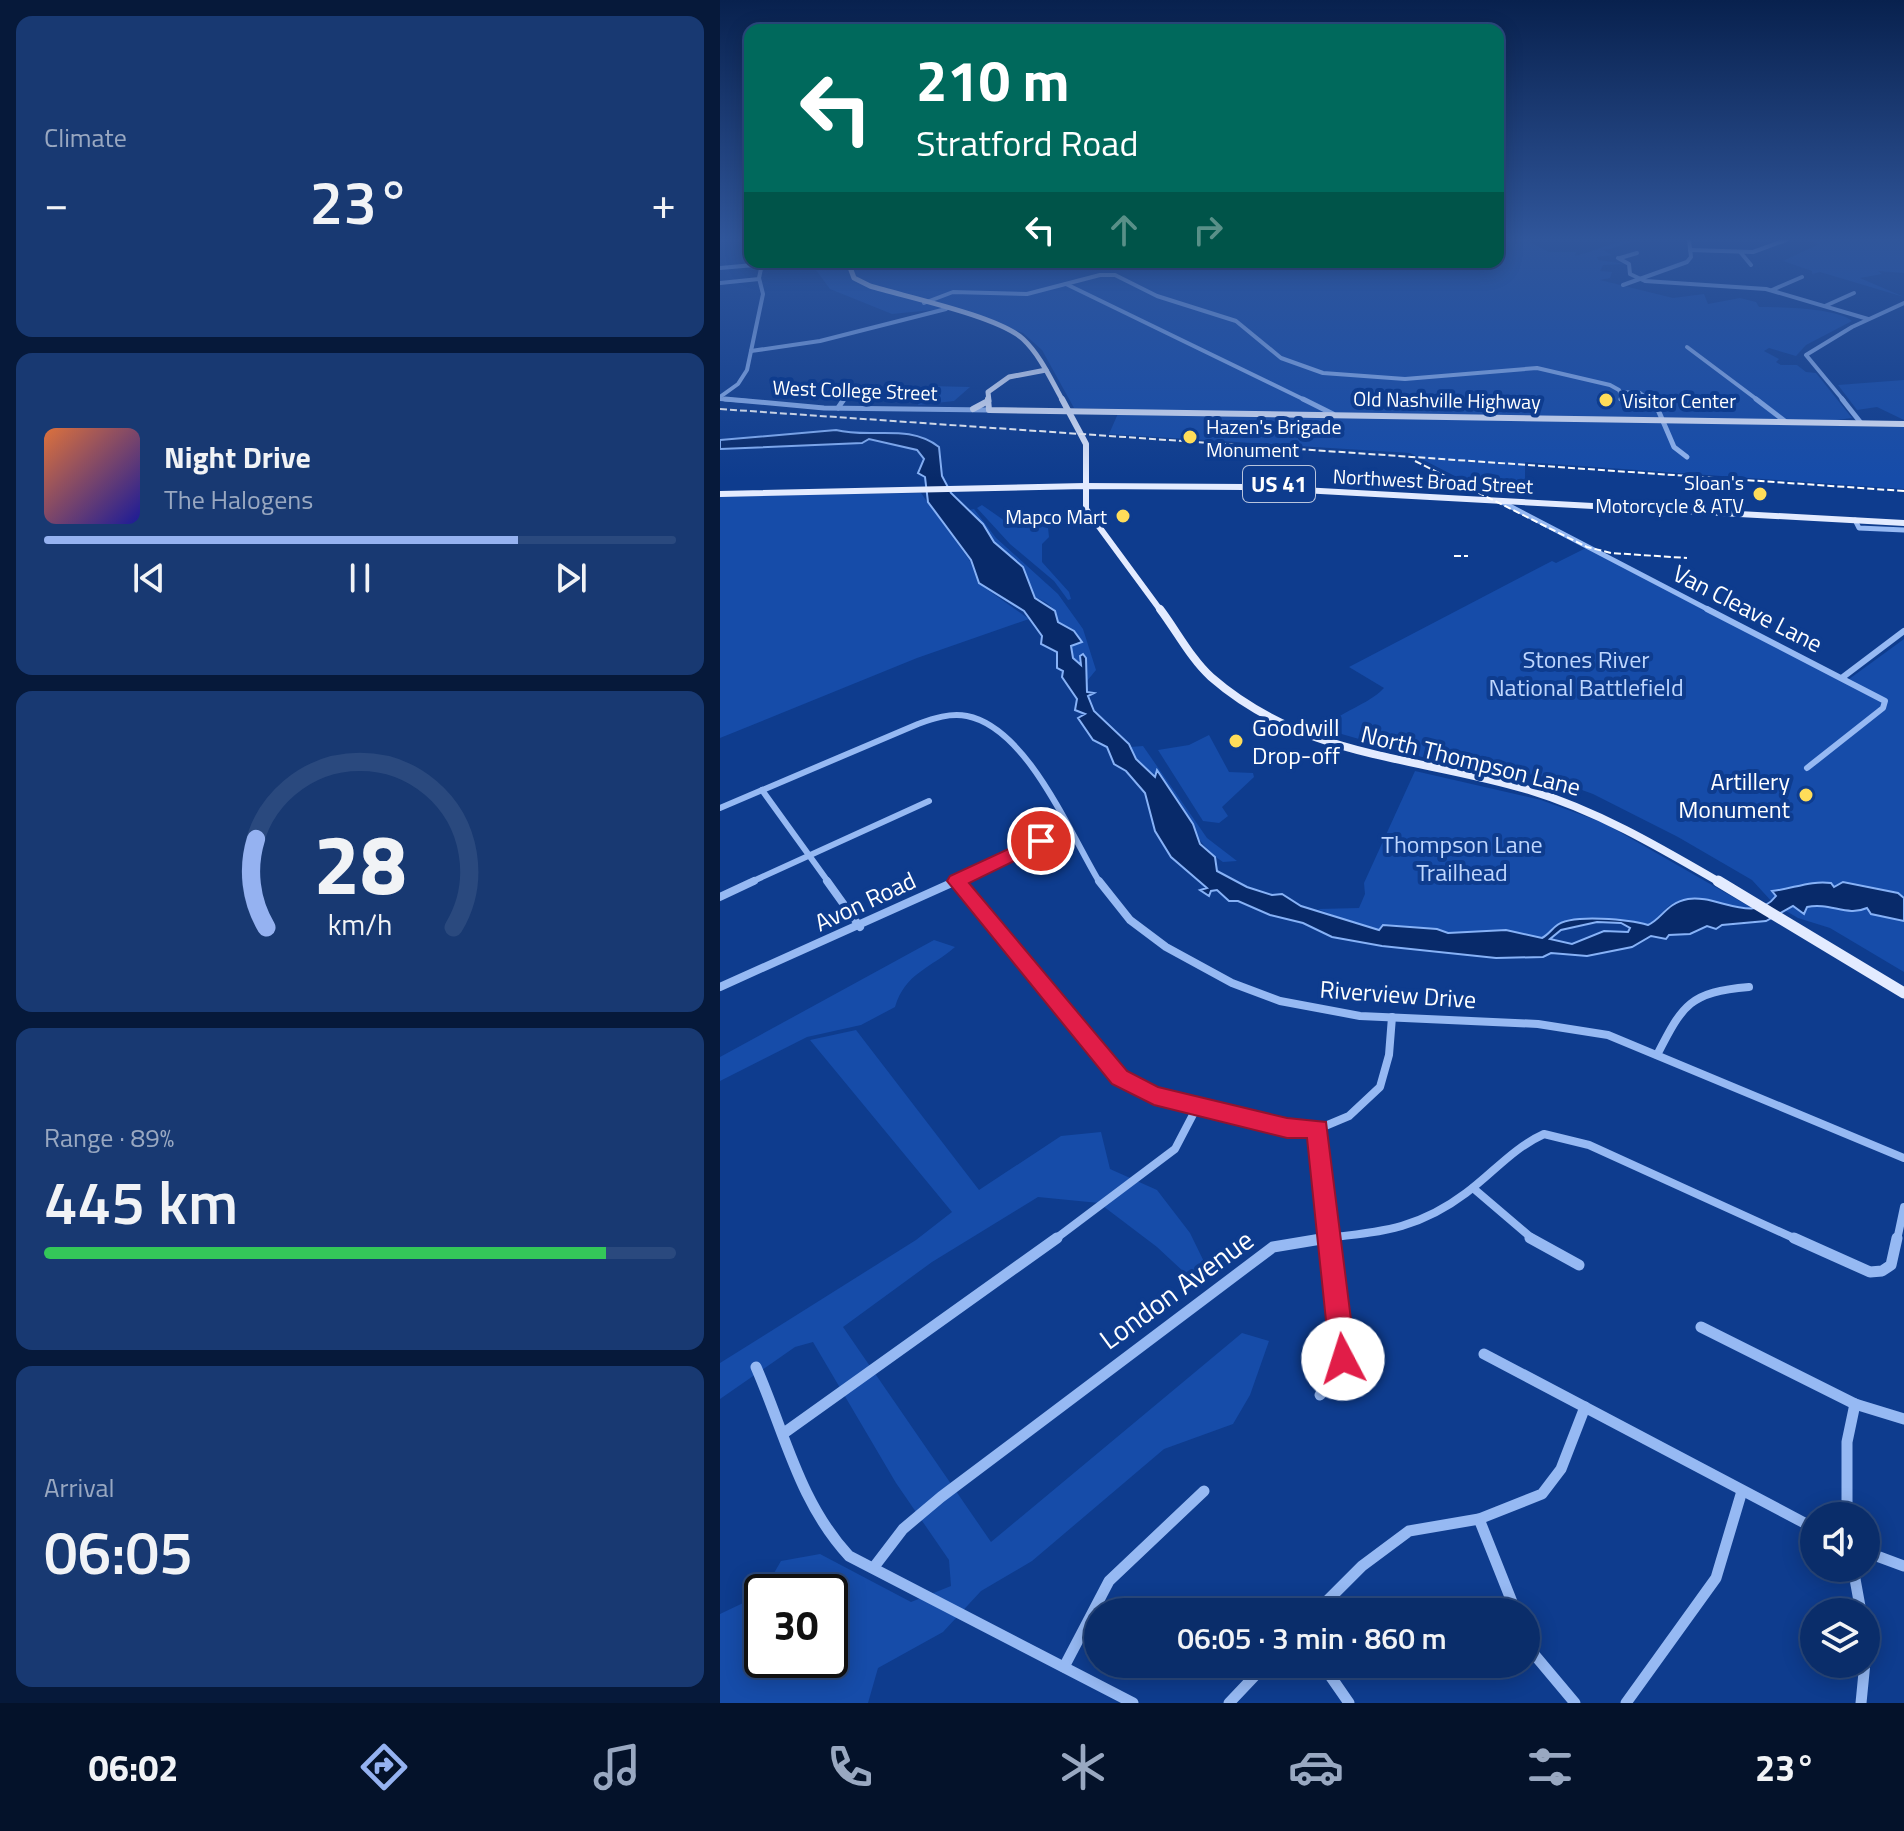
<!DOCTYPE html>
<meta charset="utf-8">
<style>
body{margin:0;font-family:"Titillium Web",sans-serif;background:#183972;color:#f1f3f6;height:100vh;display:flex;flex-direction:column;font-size:30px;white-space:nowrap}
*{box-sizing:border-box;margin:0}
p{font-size:26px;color:#99a8c1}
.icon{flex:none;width:44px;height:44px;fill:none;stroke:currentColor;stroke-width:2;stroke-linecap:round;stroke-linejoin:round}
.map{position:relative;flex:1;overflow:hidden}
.sheet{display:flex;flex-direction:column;gap:16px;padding:16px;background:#06193a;width:720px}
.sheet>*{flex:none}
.hud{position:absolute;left:24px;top:24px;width:760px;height:244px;border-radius:16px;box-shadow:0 4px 20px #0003,0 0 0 2px #2a497e;background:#00695c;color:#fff;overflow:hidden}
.buttons{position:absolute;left:1080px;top:1502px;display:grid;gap:16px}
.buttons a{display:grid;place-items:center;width:80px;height:80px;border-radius:50%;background:#0a2d6a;box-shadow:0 4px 20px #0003,0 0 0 2px #2a497e;font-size:40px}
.speed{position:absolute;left:24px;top:1574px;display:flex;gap:16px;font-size:40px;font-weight:700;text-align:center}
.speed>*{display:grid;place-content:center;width:104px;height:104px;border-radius:50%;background:#0a2d6a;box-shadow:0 4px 20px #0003,0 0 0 2px #2a497e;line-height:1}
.speed .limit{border:4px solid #111;border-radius:12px;background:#fff;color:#111}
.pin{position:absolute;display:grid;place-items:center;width:68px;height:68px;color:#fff;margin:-34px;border:4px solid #fff;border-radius:50%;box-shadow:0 2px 8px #0007}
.me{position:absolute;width:88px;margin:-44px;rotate:355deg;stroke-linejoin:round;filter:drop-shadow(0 0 6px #0008)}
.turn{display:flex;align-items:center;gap:28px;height:168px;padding:0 40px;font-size:36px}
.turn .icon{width:104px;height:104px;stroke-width:2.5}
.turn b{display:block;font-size:56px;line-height:68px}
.lanes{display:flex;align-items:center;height:76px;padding:0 40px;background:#0003;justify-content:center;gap:40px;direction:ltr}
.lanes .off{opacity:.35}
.big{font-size:60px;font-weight:600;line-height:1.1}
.sheet .widget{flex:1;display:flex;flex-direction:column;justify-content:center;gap:12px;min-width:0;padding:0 28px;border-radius:16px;background:#183972}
.sheet .dial{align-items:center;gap:0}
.dial svg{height:208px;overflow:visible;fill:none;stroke:#2a497e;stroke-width:7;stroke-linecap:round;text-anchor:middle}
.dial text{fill:#f1f3f6;stroke:none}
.song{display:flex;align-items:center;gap:24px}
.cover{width:96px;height:96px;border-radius:12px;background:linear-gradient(135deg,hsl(20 70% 55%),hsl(240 70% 35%))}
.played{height:8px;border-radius:4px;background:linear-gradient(90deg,#95b2f1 75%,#2a497e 75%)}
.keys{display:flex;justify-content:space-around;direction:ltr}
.heat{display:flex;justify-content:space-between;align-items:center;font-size:44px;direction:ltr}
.charge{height:12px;border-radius:6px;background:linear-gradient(90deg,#34c759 89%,#2a497e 0)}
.trip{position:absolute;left:364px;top:1598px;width:456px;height:80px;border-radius:40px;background:#0a2d6a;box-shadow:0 4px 20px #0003,0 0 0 2px #2a497e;font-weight:600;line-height:80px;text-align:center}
.dock{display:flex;height:128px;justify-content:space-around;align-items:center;background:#04122a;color:#99a8c1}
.dock .icon{width:56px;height:56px}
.dock .on{color:#95b2f1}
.dock b{font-size:36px;color:#f1f3f6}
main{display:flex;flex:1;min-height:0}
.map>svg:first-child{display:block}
.green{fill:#164ca9}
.water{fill:#082a6a;stroke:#87b2f7;stroke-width:2;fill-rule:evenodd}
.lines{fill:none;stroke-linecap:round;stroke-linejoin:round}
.minor-far4{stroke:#96b9f3;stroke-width:4}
.minor-far3{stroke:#96b9f3;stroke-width:5}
.minor-far2{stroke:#96b9f3;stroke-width:6}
.minor-far1{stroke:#96b9f3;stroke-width:8}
.minor{stroke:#96b9f3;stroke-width:11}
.major-far3{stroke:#e3ebff;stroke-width:5}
.major-far2{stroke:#e3ebff;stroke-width:6}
.major-far1{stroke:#e3ebff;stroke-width:8}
.major{stroke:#e3ebff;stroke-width:11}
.rail{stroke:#fff;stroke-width:2;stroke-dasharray:7 3;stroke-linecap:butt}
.route{fill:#e11d48;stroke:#92132f;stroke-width:2}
.poi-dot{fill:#ffdd59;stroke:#0e3c8e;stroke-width:3}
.labels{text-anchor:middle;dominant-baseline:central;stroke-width:8;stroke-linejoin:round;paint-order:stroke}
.far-street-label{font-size:20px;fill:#fff;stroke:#0e3c8e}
.far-poi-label{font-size:20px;fill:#fff;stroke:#0e3c8e;text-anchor:start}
.shield{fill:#0e3c8e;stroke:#b7c4dd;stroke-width:2}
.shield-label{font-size:22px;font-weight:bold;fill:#fff}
.street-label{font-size:24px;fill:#fff;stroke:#0e3c8e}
.park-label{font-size:24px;fill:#bed6fe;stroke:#0e3c8e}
.poi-label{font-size:24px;fill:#fff;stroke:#0e3c8e;text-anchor:start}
.near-street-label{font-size:28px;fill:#fff;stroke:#0e3c8e}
</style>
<main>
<section class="sheet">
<div class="widget"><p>Climate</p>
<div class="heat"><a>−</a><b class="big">23°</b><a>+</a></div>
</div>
<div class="widget">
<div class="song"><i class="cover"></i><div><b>Night Drive</b><p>The Halogens</p></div></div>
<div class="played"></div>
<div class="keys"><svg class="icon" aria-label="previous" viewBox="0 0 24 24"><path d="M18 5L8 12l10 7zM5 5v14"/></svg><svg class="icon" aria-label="pause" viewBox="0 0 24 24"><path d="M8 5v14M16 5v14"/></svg><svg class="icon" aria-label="next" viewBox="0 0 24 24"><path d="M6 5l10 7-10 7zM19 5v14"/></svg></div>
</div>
<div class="widget dial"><svg viewBox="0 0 100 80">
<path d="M14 69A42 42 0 1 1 86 69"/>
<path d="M14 69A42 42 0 0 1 10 35" stroke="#95b2f1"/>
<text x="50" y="56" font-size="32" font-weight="700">28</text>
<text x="50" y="72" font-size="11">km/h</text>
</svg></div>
<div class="widget"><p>Range · 89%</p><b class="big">445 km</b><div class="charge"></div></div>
<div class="widget"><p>Arrival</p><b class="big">06:05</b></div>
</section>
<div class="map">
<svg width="1184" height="1703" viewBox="0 0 1184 1703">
<rect width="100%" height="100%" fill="#0e3c8e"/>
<!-- green -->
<g class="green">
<path d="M778 240H806L829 252H856L855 256C877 251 901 237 925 241 905 241 900 248 883 250L892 255 877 257 878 260 906 264 883 265 880 271 892 272 890 278 880 280 953 298 984 294 988 304 1020 298 1036 302 1039 307C1061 307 1117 308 1132 321L1086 345 1076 356 1049 348 1044 351 1059 359 1056 362 1061 365H1077L1086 372 1096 373 1132 418 1079 425 1184 427V489L805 462V493L764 491 690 453 389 434 400 409 354 408 322 350 303 333 232 308 172 314 110 289 90 262H778Z"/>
<path d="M1086 240H1184V273L1158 271 1162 274 1140 278 1184 297 1100 272 1092 274V271L1063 261 1099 244Z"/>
<path d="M1184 380V420L1157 407 1137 410 1118 385Z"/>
<path d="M210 386 250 387 234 401 198 405 201 397H194V393L201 392 202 396Z"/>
<path d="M201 493 250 561 258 583 309 619 197 658 0 738V495Z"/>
<path d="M262 505 285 521 327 518 329 537 322 544V562L349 592 351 599 348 600 334 581 290 544 257 508Z"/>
<path d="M254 509 276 538 338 594 363 629 376 670 367 681 365 657 363 654 362 665 353 658 351 646 362 642 338 622C338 610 326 600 315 598L303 567 274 542 249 510Z"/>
<path d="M866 548 1125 682 1184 639V972L1110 928 1078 918 1054 904 1032 880 958 837 873 794 826 777 702 757 604 729C621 710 647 706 664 688L629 667 832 561 836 563Z"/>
<path d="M489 735 509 772 533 773 534 777 502 807 508 816 499 823 483 821 438 750 469 745Z"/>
<path d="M423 746 487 838 517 861 503 862C475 845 465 810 446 785 436 771 421 772 410 747Z"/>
<path d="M695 771 821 800 884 823 1032 908C1007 908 983 894 957 902 944 905 939 921 927 925 912 920 852 913 836 926 832 929 828 935 823 938L786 930 728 933 716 929 663 925 660 930H651L598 909 639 908 645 894 644 883Z"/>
<path d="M214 940 235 947C211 968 185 973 175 1007L141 1025 87 1037 0 1081V1057Z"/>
<path d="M136 1030 259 1190 341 1136 381 1132 390 1169 437 1190 470 1233 490 1274 480 1287 437 1247 379 1203 318 1197 212 1262 123 1327 271 1542 522 1333 549 1341 530 1395 513 1424 444 1449 312 1561 261 1591 223 1632 158 1668 148 1703H0V1614L42 1594V1660H110V1592H43L61 1561 100 1554 191 1602 231 1586 229 1560 176 1483 93 1342 75 1347 0 1399V1363L196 1240 232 1212 90 1040Z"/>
</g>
<!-- water -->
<path class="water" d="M116 430C151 439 188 423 219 447L222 476 231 493 263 524 274 542 303 567 315 598 335 611 338 622 354 631 362 642 351 646 353 658 361 665 360 656 363 654 366 658 367 692 374 693 368 696 374 711 409 744 416 759 435 777 437 770 473 824 480 844 495 857 497 871 527 887 552 895 562 894 581 906 659 930 663 925 717 929 728 933 786 930 822 938C828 935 832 929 836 926 851 913 912 920 928 925 942 919 946 903 968 899 996 894 1034 925 1056 896L1052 891C1072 889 1091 880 1111 883L1114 887 1123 882 1178 893 1184 898V921L1151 914 1147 908C1127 917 1110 902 1087 907L1084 914 1073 906 1046 921 1002 925 996 929 987 926 970 934 949 935 946 939 931 936 912 947 867 956 831 953 823 957 776 958 662 946 612 937 583 923 550 915 518 901H509L497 890 491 891 489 896 480 890 487 888 451 857 435 831 425 793 406 771 394 764 387 747 373 740 358 718 365 714 355 710 357 699 342 677 343 671 337 668V652L321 644 322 636 304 611 259 583 251 560 208 502 205 477 198 473 204 459 197 450 149 439 142 443 0 449V440ZM877 922 901 923 910 928 908 932 884 931 852 944 830 939 841 930Z"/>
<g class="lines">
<!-- minor-far4 -->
<g class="minor-far4">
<path d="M970 250 1033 252 1066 240"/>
<path d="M1021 253 1031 265"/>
<path d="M898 258 909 264 910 274 925 281 1046 289 1148 319"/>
<path d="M900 258 917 253"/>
<path d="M0 268 68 262"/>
<path d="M0 283 39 279"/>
<path d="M346 284 587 401"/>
<path d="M903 285 967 262 971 257 969 240"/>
<path d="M1052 290 1082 277"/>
<path d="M204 303 233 292 307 294 380 275H395L437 296 516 321 561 358 603 373 685 379 817 368 890 385 899 390 904 401"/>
<path d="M1105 306 1134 293"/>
<path d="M967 347 1039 401"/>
<path d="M31 351 100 341 226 309"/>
<path d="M901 392 920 393 931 401"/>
<path d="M0 397 18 384 27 370 43 294 39 278 42 264"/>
<path d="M0 399 28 401"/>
<path d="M123 401 129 383"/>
<path d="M1124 401 1086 355 1132 327 1184 303"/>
</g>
<!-- minor-far3 -->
<g class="minor-far3">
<path d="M5 399 104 408 269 410"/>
<path d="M583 399 613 414"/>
<path d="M901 399 922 408 936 405 929 399"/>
<path d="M1036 399 1066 422"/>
<path d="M1122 399 1141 423"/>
<path d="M936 405 954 447 967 457"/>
<path d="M118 408 124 399"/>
<path d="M780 501 991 611"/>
<path d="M1135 520 1139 528 1184 530"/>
</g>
<!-- minor-far2 -->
<g class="minor-far2">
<path d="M987 609 1165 701 1163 708 1087 768"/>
<path d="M1123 677 1184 631"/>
<path d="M42 790 109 883"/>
<path d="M0 808 198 724C214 718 230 713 247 716 308 728 351 836 380 883"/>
<path d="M236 881 238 883"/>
<path d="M29 883 209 801"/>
<path d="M231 883 348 828"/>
</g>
<!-- minor-far1 -->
<g class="minor-far1">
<path d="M107 881 140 927"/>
<path d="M236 881 400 1078 434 1096 567 1128 598 1129 629 1116 660 1087 669 1055 672 1017"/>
<path d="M379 881 410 920 446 947 512 983 560 1001 640 1016 818 1024 888 1035 1184 1158"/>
<path d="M0 897 34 881"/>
<path d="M0 987 236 881"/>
<path d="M937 1055C963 1004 970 992 1029 987"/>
<path d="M598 1129 610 1240"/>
<path d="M753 1188 814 1240"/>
<path d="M334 1240 455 1149 478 1105"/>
<path d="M590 1240C653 1232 693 1233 746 1193 773 1173 793 1148 824 1134L869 1145 1078 1240"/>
<path d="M1177 1240 1184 1207"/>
</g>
<!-- minor -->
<g class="minor">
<path d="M810 1238 859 1265"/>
<path d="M1074 1238 1150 1272 1162 1271 1171 1265 1177 1238"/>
<path d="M981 1327 1135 1404 1184 1419"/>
<path d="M764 1354 1094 1528"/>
<path d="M36 1367C65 1433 79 1502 129 1556L413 1703"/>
<path d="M600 1395 614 1379 623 1359 610 1238"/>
<path d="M64 1433 337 1238"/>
<path d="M1127 1516V1442L1135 1404"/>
<path d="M759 1519 796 1612"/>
<path d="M1146 1552 1184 1566"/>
<path d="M154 1567 183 1529 221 1497 553 1247 607 1238"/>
<path d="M1133 1568 1141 1612"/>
<path d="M596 1612 642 1566 689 1531 759 1519 822 1494 841 1469 865 1407"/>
<path d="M806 1636 813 1653 855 1703"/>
<path d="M602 1664 629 1703"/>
<path d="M344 1667 389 1581 484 1491"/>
<path d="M509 1703 546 1664"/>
<path d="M906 1703 996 1578 1022 1491"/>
<path d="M1141 1703 1146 1652"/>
</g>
<!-- major-far3 -->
<g class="major-far3">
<path d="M128 262 134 278 150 286C186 297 278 316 303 339 321 356 331 380 343 401"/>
<path d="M269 401 268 392 289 377 326 370"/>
</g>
<!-- major-far2 -->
<g class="major-far2">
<path d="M268 399 269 410 1184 424"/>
<path d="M342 399 366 444V509L441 611"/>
<path d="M253 409 268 401"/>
<path d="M0 494 365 486 525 487 1184 523"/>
</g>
<!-- major-far1 -->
<path class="major-far1" d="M440 609C456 630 471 659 491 677 585 759 697 756 809 790 878 811 939 847 1001 883"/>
<!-- major -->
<path class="major" d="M998 881 1184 993"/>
<!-- rail -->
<g class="rail">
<path d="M0 409 1184 491"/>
<path d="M695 461 867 547 891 553 967 558"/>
<path d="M734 556H748"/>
</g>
</g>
<!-- sky -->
<linearGradient id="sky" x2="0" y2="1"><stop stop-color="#08214e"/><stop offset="0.5" stop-color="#30569b"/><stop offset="1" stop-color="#30569b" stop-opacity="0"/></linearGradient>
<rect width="1184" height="479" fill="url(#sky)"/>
<!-- route -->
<path class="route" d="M321 834 327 836V845L249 883 407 1071 438 1087 567 1118 606 1122 636 1359 632 1368 623 1372 613 1368 610 1359 587 1138H567L434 1105 392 1084 227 881 230 876Z"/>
<!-- markers -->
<g class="poi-dot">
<circle cx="886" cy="400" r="8"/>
<circle cx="470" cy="437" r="8"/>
<circle cx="1040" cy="494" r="8"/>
<circle cx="403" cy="516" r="8"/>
<circle cx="516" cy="741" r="8"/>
<circle cx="1086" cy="795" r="8"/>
</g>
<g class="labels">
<!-- far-street labels -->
<g class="far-street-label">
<text transform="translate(135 390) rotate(2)">West College Street</text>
<text transform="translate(727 400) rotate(1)">Old Nashville Highway</text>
<text transform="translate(713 481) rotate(3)">Northwest Broad Street</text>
</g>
<!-- far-poi labels -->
<g class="far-poi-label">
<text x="902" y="400">Visitor Center</text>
<text x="486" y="426">Hazen's Brigade<tspan x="486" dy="23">Monument</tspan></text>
<text x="1024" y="482" text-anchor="end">Sloan's<tspan x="1024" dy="23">Motorcycle &amp; ATV</tspan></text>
<text x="387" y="516" text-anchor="end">Mapco Mart</text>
</g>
<!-- shield labels -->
<rect class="shield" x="523" y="466" width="72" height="36" rx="6"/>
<g class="shield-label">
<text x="559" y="484">US 41</text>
</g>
<!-- street labels -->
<g class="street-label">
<text transform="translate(1028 608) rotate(27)">Van Cleave Lane</text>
<text transform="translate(751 760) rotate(14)">North Thompson Lane</text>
<text transform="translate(145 901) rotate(-25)">Avon Road</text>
<text transform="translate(678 994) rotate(4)">Riverview Drive</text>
</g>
<!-- park labels -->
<g class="park-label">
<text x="866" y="659">Stones River<tspan x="866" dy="28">National Battlefield</tspan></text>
<text x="742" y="844">Thompson Lane<tspan x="742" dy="28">Trailhead</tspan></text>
</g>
<!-- poi labels -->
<g class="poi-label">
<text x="532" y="727">Goodwill<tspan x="532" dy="28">Drop-off</tspan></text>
<text x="1070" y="781" text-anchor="end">Artillery<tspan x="1070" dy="28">Monument</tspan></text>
</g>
<!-- near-street labels -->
<g class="near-street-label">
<text transform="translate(456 1289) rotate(-36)">London Avenue</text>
</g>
</g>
</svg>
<div class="buttons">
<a><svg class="icon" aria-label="sound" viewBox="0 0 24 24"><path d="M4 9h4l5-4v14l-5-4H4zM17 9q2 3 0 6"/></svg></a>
<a><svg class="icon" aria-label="layers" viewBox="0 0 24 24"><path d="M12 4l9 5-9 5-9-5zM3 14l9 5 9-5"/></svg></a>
</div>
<div class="speed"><div class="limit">30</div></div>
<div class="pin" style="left:321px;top:841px;background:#d93025"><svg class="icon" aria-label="arrive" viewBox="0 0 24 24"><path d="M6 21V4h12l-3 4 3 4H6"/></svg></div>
<svg class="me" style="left:623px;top:1359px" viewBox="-20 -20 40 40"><circle r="19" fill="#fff"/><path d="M0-13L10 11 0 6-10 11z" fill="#e11d48"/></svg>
<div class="trip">06:05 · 3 min · 860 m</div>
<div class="hud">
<div class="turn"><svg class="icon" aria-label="left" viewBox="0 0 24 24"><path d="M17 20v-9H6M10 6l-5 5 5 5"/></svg><div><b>210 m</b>Stratford Road</div></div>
<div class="lanes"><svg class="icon" aria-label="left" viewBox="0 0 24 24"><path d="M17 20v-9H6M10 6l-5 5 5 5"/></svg><svg class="icon off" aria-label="ahead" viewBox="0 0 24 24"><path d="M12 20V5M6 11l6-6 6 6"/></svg><svg class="icon off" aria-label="right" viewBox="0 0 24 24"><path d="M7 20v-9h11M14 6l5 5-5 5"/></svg></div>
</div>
</div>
</main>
<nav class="dock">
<b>06:02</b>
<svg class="icon on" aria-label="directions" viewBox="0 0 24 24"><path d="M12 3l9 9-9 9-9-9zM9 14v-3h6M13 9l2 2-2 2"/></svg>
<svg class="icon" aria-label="music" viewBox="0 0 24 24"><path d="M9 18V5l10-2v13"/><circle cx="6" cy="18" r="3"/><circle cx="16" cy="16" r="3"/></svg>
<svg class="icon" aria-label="phone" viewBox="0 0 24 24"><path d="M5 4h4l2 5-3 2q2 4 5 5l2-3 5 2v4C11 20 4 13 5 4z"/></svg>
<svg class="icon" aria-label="climate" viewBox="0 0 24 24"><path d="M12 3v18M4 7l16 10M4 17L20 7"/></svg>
<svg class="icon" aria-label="car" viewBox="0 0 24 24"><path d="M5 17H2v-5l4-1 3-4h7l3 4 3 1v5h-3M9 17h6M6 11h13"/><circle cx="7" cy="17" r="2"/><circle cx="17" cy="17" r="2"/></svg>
<svg class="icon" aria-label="filters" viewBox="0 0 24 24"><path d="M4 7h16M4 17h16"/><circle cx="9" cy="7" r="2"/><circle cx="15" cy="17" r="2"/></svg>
<b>23°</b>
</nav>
